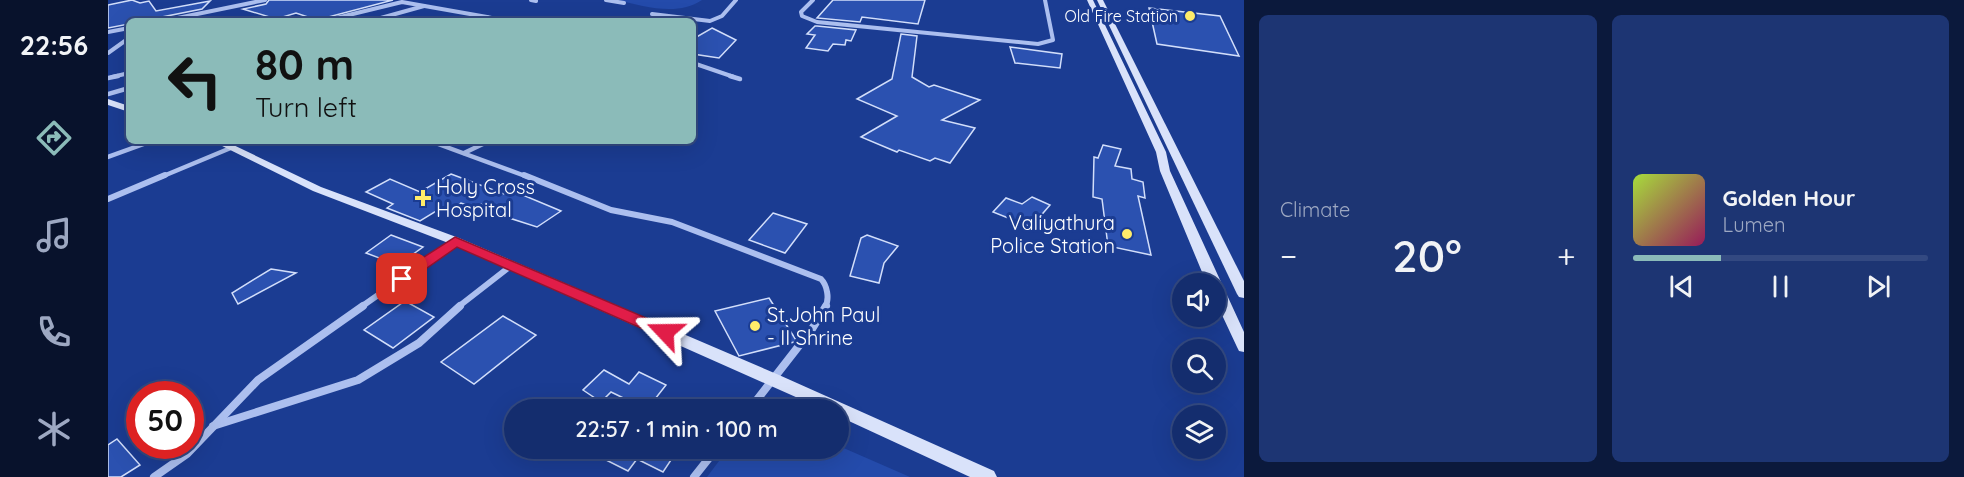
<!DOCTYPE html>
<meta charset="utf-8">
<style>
body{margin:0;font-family:Quicksand,sans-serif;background:#1d3573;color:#f1f3f6;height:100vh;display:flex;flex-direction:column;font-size:22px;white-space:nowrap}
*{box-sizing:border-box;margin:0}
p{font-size:20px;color:#9da8c2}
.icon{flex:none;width:33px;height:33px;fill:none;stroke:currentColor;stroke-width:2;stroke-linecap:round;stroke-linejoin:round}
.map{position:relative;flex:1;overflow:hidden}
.drawer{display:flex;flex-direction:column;gap:15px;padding:15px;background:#0b193c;width:720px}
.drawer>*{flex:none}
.top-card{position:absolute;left:18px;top:18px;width:570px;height:126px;border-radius:9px;box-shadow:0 6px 24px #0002,0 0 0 2px #334981;background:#8bbbb9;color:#111;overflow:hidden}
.fabs{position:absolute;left:1064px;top:273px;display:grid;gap:12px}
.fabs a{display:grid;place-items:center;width:54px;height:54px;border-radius:50%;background:#142d6e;box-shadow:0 6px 24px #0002,0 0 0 2px #334981;font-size:30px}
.speed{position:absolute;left:18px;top:381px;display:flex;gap:12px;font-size:30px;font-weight:700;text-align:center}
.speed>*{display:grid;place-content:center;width:78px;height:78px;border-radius:50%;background:#142d6e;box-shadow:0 6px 24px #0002,0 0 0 2px #334981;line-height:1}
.speed .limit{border:9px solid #d22;background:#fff;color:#111}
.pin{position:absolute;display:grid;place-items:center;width:51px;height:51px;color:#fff;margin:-26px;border-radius:12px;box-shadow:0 3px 9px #0006}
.me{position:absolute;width:66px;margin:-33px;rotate:293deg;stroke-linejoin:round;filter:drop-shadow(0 0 4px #0008)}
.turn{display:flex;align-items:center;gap:21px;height:126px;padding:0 30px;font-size:27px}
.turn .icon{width:78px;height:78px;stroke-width:2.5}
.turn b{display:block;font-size:42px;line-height:51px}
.big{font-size:45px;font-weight:600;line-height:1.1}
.drawer .card{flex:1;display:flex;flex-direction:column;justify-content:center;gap:9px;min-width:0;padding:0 21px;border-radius:9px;background:#1d3573}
.song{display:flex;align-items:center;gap:18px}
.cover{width:72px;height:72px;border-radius:9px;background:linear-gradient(135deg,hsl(80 70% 55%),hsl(330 70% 35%))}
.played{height:6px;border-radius:3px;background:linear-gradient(90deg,#8bbbb9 30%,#334981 30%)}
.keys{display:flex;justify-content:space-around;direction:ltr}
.heat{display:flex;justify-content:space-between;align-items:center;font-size:33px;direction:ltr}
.drawer .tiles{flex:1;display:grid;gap:15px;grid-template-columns:repeat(2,1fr)}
.trip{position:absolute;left:396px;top:399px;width:345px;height:60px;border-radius:30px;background:#142d6e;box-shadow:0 6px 24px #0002,0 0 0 2px #334981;font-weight:600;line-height:60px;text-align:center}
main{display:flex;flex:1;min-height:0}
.tabs{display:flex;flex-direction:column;width:108px;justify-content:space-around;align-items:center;background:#08122c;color:#9da8c2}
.tabs .icon{width:42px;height:42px}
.tabs .current{color:#8bbbb9}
.tabs b{font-size:27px;color:#f1f3f6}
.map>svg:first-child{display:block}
.green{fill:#244bab}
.building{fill:#2b51b0;stroke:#d2defa;stroke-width:1.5}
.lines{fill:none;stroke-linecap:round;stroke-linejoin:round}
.street-far3{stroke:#acbfef;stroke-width:4}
.street-far2{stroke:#acbfef;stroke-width:4.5}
.street-far1{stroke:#acbfef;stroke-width:6}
.street{stroke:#acbfef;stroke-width:8}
.secondary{fill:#d9e2fa;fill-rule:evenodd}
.route{fill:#e11d48;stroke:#92132f;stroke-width:1.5}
.poi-dot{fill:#ffec6a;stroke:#1b3c92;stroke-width:2}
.labels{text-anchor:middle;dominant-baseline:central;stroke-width:6;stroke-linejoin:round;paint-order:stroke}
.far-poi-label{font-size:16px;fill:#fff;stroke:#1b3c92;text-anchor:end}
.poi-label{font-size:20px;fill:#fff;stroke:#1b3c92;text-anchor:start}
</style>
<main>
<nav class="tabs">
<b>22:56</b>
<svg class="icon current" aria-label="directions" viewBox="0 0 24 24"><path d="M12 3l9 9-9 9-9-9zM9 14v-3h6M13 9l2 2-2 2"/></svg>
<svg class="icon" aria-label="music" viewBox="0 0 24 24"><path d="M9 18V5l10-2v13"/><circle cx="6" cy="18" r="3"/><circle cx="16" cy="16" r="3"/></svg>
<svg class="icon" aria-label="phone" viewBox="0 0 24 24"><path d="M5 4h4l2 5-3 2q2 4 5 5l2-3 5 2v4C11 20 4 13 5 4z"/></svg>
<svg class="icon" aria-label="climate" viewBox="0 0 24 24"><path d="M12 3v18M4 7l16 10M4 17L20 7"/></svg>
</nav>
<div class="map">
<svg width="1136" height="477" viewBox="0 0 1136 477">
<rect width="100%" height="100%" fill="#1b3c92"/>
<!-- green -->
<g class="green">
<path d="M509 0H594C569 17 536 6 509 0Z"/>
<path d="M731 446 802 477H599L620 449 730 448Z"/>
</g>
<!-- building -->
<g class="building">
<path d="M24 0 32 3 41 1 48 11 102 1 94 9 54 17 51 21H21V24L0 28V5Z"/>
<path d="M161 0H285L209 20 188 13 168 19 135 9 158 4Z"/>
<path d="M725 0H817L810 24 754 17 752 22 709 18Z"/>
<path d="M1041 8 1112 16 1131 56 1049 44Z"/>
<path d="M707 26H709L748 30 743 41 738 40 737 45 725 44 720 51 698 48 707 35 699 34Z"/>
<path d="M604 28 628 40 611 58 585 54V39Z"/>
<path d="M793 34 809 36 804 77 821 87 826 85 872 100 834 120 867 128 842 163 827 158 822 161 791 150 789 152 753 137 789 116 749 99 784 79Z"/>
<path d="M902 47 954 54 952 68 907 63Z"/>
<path d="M995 145 1013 149 1007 166 1023 169 1024 179 1035 182 1037 198 1030 196 1043 255 1000 246 994 199 985 197 986 157 990 158Z"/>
<path d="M343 174 396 194 403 190 453 211 429 227 398 217 373 204 367 208 353 203 340 211 333 208 312 221 279 208 285 204 258 192 282 179 312 192Z"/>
<path d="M924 197 942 205 923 227 885 212 898 198 914 204Z"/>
<path d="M665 213 699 224 677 253 641 240Z"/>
<path d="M283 235 315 247 290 265 258 253Z"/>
<path d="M759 235 790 246 776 263 771 283 742 276 753 238Z"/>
<path d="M163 269 188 273 130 304 124 293Z"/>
<path d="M661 298 688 340 686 342 631 356 607 311Z"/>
<path d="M297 301 326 317 285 348 256 330Z"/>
<path d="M395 316 428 335 366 384 333 362Z"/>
<path d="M496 370 521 384 531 372 558 385 547 399 555 403 552 410H540L503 392 493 402 475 390Z"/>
<path d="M9 439 32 465 13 477H0V445Z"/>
<path d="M504 448H571L555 472 529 459 520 471 496 459Z"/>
</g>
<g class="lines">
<!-- street-far3 -->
<g class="street-far3">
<path d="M423 0 428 1"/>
<path d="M498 0 516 3"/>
<path d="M705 0 693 12 694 16 709 22 930 44 945 40 937 0"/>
<path d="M544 14 602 21 614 16 628 0"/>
<path d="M55 21 157 0"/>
<path d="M216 21 294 2 379 17"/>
<path d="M262 21 316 6"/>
<path d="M367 21 379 17 397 21"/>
<path d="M0 32 21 28"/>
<path d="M0 53 21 38"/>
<path d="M585 63 626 77"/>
<path d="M4 77 21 73"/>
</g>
<!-- street-far2 -->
<g class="street-far2">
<path d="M622 76 632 79"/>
<path d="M0 78 10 76"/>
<path d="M0 94 21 88"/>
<path d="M322 141 420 177"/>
<path d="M356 153 377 143"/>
<path d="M0 157 44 141"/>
<path d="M53 177 125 147"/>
</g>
<!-- street-far1 -->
<g class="street-far1">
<path d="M416 175 503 210 564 222 713 279C719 285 722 299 717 307"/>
<path d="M0 199 57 175"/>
<path d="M253 307 347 241"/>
<path d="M350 307 404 265"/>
</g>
<!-- street -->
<g class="street">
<path d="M641 410 704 329 718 306"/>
<path d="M105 426 250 380 311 343 352 306"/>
<path d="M46 477 79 454 150 380 255 306"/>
<path d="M586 477 609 448"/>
</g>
<!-- secondary -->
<g class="secondary">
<path d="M979 0H985L1058 152 1062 171 1136 332V352L1131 351 1129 347 1107 300V284H1099L1052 171 1048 152Z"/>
<path d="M989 0H995L1136 281V298L1131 297 1129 294Z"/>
<path d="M0 99 21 106V112L0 105Z"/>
<path d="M104 141H117L213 187 351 238 671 375 886 471 889 477H862L730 416V410H717L343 244 205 191Z"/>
</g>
</g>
<!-- route -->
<path class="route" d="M347 237 562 328 565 332 562 336H551L349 247 299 282H288L286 279 288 275Z"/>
<!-- markers -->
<g class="poi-dot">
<circle cx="1082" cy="16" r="6"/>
<path d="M312 189h6v6h6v6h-6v6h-6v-6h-6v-6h6z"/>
<circle cx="1019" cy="234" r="6"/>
<circle cx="647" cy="326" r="6"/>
</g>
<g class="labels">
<!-- far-poi labels -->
<g class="far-poi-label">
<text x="1070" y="16">Old Fire Station</text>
</g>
<!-- poi labels -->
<g class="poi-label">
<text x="328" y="186">Holy Cross<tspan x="328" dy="23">Hospital</tspan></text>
<text x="1007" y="222" text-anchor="end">Valiyathura<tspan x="1007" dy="23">Police Station</tspan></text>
<text x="659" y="314">St.John Paul<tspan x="659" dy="23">- II Shrine</tspan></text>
</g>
</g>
</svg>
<div class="fabs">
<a><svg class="icon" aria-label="sound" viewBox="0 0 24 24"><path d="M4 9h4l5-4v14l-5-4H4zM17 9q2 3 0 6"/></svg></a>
<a><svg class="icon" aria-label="search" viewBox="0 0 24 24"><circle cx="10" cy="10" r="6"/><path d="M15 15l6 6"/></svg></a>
<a><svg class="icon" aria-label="layers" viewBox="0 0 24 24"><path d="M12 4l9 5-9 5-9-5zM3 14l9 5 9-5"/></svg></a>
</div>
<div class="speed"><div class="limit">50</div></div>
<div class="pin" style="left:294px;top:279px;background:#d93025"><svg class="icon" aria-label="arrive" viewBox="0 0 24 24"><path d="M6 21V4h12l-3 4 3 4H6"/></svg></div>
<svg class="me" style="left:557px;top:332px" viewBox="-20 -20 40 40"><path d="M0-17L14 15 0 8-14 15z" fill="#e11d48" stroke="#fff" stroke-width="4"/></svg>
<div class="trip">22:57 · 1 min · 100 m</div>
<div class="top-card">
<div class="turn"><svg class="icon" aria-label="left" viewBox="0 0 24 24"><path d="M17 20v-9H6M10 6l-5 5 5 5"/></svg><div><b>80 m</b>Turn left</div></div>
</div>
</div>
<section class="drawer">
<div class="tiles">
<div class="card"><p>Climate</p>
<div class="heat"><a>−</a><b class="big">20°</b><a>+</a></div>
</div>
<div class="card">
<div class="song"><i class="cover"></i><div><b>Golden Hour</b><p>Lumen</p></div></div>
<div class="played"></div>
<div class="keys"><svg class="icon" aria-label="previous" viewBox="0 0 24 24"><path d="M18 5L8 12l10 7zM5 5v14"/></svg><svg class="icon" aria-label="pause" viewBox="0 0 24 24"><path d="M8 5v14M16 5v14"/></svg><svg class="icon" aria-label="next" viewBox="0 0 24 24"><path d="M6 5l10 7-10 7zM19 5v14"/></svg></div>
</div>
</div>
</section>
</main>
